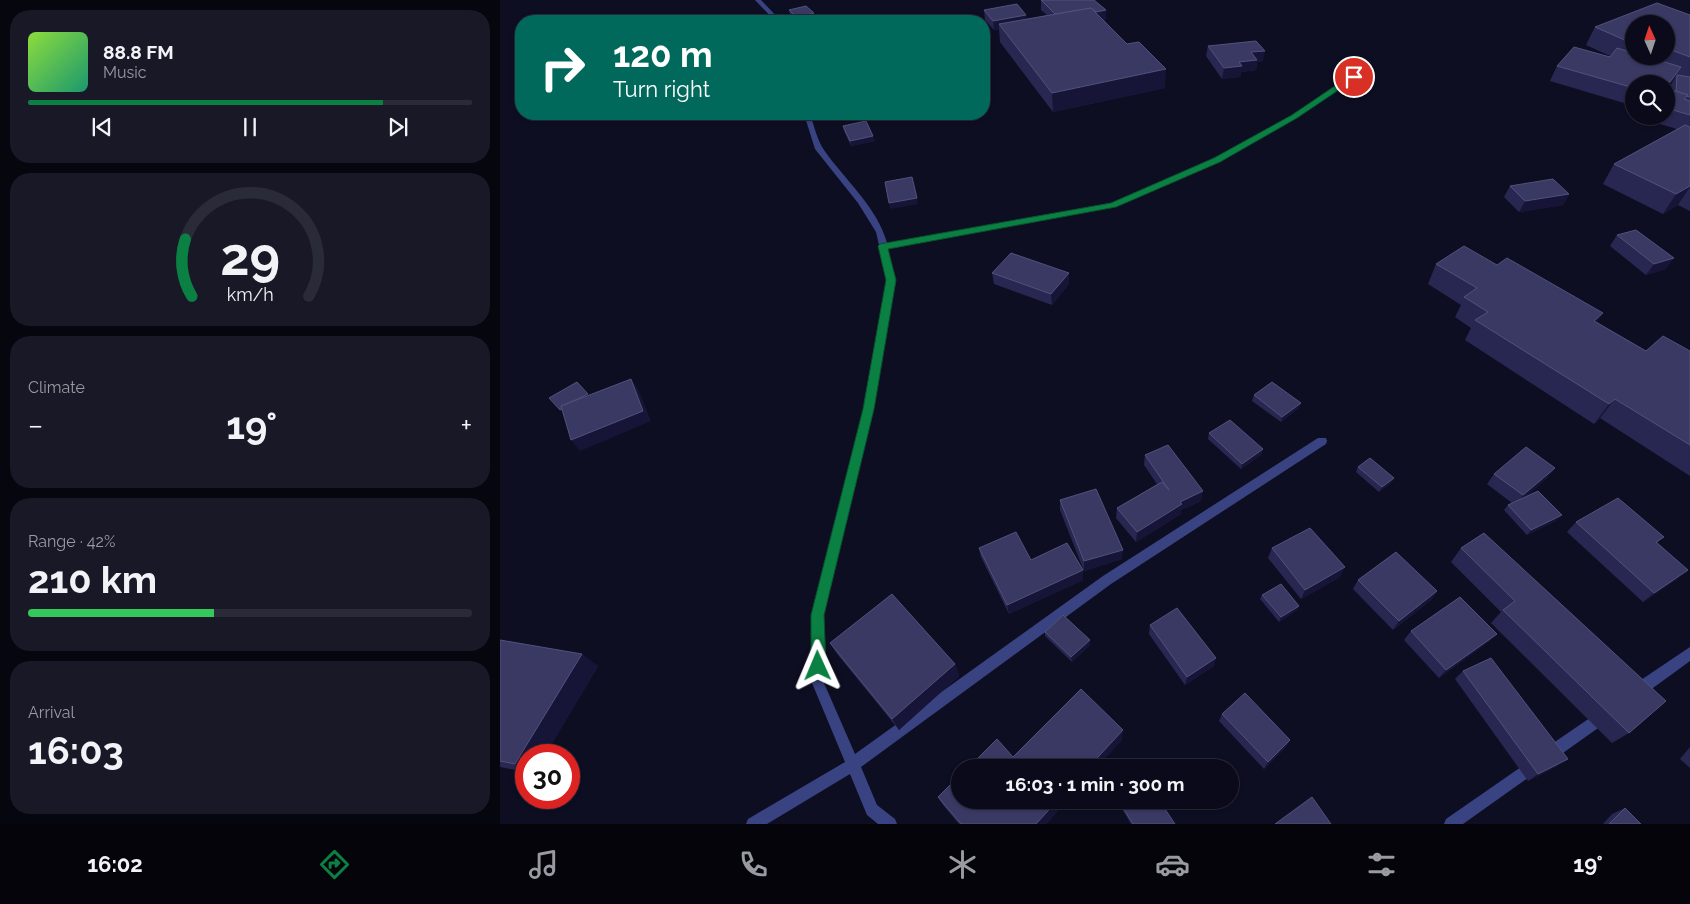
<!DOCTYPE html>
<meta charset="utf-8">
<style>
body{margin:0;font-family:Raleway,sans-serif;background:#181827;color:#f1f3f6;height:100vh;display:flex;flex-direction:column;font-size:19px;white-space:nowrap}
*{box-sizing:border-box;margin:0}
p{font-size:16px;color:#999aa2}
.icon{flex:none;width:28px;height:28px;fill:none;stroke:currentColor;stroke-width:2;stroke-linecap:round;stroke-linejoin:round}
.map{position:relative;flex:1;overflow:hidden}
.panel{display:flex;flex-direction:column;gap:10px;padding:10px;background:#06060e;width:500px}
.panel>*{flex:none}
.top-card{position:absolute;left:15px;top:15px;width:475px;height:105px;border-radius:20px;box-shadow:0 1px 4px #0004,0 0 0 1px #2a2b39;background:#00695c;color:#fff;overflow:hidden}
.needle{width:32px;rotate:357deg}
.buttons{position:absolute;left:1125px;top:15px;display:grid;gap:10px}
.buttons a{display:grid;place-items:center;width:50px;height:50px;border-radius:50%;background:#0a0a1a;box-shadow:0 1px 4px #0004,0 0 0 1px #2a2b39;font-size:25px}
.speed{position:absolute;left:15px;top:744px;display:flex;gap:10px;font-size:25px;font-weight:700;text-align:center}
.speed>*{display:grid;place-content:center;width:65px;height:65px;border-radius:50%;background:#0a0a1a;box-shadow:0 1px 4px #0004,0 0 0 1px #2a2b39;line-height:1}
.speed .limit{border:8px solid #d22;background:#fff;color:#111}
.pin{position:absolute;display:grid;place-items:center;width:42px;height:42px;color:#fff;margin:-21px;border:2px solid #fff;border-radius:50%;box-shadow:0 1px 5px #0007}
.me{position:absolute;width:55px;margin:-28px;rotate:359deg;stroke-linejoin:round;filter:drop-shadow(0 0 4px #0008)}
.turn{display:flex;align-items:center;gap:18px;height:105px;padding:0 15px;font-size:22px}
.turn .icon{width:65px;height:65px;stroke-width:2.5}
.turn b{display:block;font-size:35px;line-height:42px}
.big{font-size:38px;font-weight:700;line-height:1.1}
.panel .tile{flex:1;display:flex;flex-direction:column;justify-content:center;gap:8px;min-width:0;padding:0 18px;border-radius:20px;background:#181827}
.panel .dial{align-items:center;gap:0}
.dial svg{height:130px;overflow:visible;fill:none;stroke:#2a2b39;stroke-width:7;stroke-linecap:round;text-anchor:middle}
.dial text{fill:#f1f3f6;stroke:none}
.song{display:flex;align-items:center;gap:15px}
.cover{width:60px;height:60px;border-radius:8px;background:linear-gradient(135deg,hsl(90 70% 55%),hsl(160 70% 35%))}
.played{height:5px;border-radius:2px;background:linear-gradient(90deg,#0b8043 80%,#2a2b39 80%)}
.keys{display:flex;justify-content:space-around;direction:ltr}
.heat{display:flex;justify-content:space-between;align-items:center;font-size:28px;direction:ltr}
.charge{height:8px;border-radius:4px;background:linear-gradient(90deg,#34c759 42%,#2a2b39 0)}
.trip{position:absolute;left:451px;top:759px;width:288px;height:50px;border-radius:25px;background:#0a0a1a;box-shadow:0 1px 4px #0004,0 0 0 1px #2a2b39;font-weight:700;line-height:50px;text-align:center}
.menu{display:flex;height:80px;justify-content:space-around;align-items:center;background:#04040a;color:#999aa2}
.menu .icon{width:35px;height:35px}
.menu .current{color:#0b8043}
.menu b{font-size:22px;color:#f1f3f6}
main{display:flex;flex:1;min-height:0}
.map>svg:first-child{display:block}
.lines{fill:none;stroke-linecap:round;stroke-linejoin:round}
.street{fill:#394382;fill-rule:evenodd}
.wall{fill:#282751;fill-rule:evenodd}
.shaded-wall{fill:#161537}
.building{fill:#3a3964;stroke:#51527c}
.route{fill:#0b8043;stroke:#07532c}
</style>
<main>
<section class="panel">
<div class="tile">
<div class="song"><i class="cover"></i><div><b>88.8 FM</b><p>Music</p></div></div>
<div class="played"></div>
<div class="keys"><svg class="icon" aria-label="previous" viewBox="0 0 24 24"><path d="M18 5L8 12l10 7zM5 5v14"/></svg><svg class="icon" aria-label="pause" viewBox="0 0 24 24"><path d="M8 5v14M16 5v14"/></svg><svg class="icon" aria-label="next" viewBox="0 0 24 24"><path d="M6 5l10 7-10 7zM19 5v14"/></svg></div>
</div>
<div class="tile dial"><svg viewBox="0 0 100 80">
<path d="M14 69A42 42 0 1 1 86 69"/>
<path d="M14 69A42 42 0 0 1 10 34" stroke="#0b8043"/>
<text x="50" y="56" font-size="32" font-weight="700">29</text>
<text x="50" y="72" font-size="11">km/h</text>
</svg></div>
<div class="tile"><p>Climate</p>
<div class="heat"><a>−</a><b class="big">19°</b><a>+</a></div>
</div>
<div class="tile"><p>Range · 42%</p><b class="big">210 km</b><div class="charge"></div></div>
<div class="tile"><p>Arrival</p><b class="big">16:03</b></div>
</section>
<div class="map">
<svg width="1190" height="824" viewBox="0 0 1190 824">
<rect width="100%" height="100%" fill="#0e0e23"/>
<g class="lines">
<!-- street -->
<g class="street">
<path d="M255 0H261L281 21H275Z"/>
<path d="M867 66 872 67 796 117 720 162 616 207 388 248 395 280 374 409 324 615V683L355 754 603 576 818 438H826L827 441 826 444 611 584 361 767 377 805 395 819 397 824H378L367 815 350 774 267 824H246L248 819 345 762 312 683V615L364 409 387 280 376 232 358 203 315 149 304 114H310C314 125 317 140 324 150 344 179 378 208 387 243L611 203 714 158 792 115Z"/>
<path d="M1190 647V661L1142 696 1137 698 1132 696 1130 691 1132 686Z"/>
<path d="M1103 709 1108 711 1110 716 1108 721 1053 760 1048 762 1043 760 1041 755 1043 750Z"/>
<path d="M1034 758 1039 760 1041 765 1039 770 963 824H944L946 819Z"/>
</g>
</g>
<!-- wall -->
<g class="wall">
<path d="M541 0 606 10V20H604L665 88 553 112 500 42 499 29 494 30 485 20 484 10 526 15V19L547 15 541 10Z"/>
<path d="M289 10 316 18 304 21H297L290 15Z"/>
<path d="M1190 15V211L1178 205 1163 214 1103 184 1114 164 1177 129 1146 120 1148 116H1166V84H1134V106L1050 81 1057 66 1110 56 1086 45 1095 27ZM1134 24H1166V56H1134ZM1176 75 1171 85V90L1167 89Z"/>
<path d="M708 46 763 61 757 62 756 70 741 72 740 77 722 79 706 56Z"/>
<path d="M197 114H232L226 120 198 117Z"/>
<path d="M343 126 375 141 351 146 344 131Z"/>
<path d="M1010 186 1069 194 1063 205 1019 212 1004 197Z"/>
<path d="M1117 235 1166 269 1146 275 1110 246Z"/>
<path d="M936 264 1097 322 1146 351H1190V476L1100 418 1094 424 965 340 971 328 955 317 961 305 928 284Z"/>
<path d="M492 273 569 284 552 305 494 284Z"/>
<path d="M754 395 799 408 781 422 752 401Z"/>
<path d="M709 433 763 449 761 455 741 469 708 439Z"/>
<path d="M645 455 701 501 681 510V514L636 542 616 518 617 508 657 484 644 465Z"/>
<path d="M858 467 894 478 891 483 879 492 856 472Z"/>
<path d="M1055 468 1047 478 1024 498 1057 520 1027 535 1004 510 1008 505 1012 503 987 484 994 474Z"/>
<path d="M560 500 622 559 584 571 560 510Z"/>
<path d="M1076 522 1164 537 1157 543 1177 579 1143 602 1067 532Z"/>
<path d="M984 533 1129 733 1112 743 991 623 1001 612 951 562 961 548Z"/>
<path d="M479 548 583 570V580L509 614 481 557Z"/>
<path d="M772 548 840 577 801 599 768 558Z"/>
<path d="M858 580 937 591 931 600 893 630 853 589Z"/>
<path d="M762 595 799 606 797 610 779 622 760 599Z"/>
<path d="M650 625 714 666 685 685 649 634Z"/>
<path d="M911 631 997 634 988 642 939 678 904 640Z"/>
<path d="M545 632 590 645 572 662 545 636Z"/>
<path d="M0 640 98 666 45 755H26V772L0 767Z"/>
<path d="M330 643 455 664 459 676 399 730 338 655Z"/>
<path d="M963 671 1057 766 1028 781 955 679Z"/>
<path d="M722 714 790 740 786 747 764 769 719 721Z"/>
<path d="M1190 747V768L1180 759Z"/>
<path d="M438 797 567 800 546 824H459L443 805Z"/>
<path d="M622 806 675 824H631L622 809Z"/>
<path d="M1125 808 1141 824H1103L1112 814Z"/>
</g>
<!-- shaded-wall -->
<g class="shaded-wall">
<path d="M606 10V20L561 29V19Z"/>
<path d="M314 13 316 18 304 21H298L297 18Z"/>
<path d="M526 15 527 24H499V29L494 30 493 21Z"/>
<path d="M765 51 763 61 757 62 756 70 741 72 740 77 722 79 724 68 739 62 751 52Z"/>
<path d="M1151 56H1160L1155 66 1142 72Z"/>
<path d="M1181 67 1172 82 1166 90 1170 82Z"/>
<path d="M666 69 665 88 553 112 552 93Z"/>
<path d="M224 114H232L226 120Z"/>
<path d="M373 136 375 141 351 146 350 141Z"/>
<path d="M1190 186V187L1178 205 1163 214 1176 194Z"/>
<path d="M1069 194 1063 205 1019 212 1025 201Z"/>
<path d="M417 198 418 204 390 209 389 203Z"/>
<path d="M1174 258 1166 269 1146 275 1154 264Z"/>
<path d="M569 273V284L552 305 551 294Z"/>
<path d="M1103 313 1090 333 1094 321Z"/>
<path d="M131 379 138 389 151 421 80 451 71 440Z"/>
<path d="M1115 399 1100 418 1094 424 1109 404Z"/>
<path d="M801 403 799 408 781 422 782 417Z"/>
<path d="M763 449 761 455 741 469 742 464Z"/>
<path d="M1055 468 1047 478 1016 506 1023 495Z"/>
<path d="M894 478 891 483 879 492 882 487Z"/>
<path d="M703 491 701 501 681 510V514L636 542 637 532 680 502Z"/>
<path d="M1062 515 1057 520 1027 535 1031 530Z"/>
<path d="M623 550 622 559 584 571V561Z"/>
<path d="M845 567 840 577 801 599 805 590Z"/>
<path d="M583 570V580L509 614 507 605Z"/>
<path d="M1188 570 1177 579 1143 602 1154 593Z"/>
<path d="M937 591 931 600 893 630 899 621Z"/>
<path d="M799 606 797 610 779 622 781 617Z"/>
<path d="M997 634 988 642 939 678 946 670Z"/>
<path d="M590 640V645L572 662 571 657Z"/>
<path d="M82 654 98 666 45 755H26V770L15 764Z"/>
<path d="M716 658 714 666 685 685 687 677Z"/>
<path d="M455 664 459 676 399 730 392 719Z"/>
<path d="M623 730 622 740 597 768H588Z"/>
<path d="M790 740 786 747 764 769 768 762Z"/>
<path d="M1068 759 1057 766 1028 781 1038 774Z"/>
<path d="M558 800H567L546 824H536Z"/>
</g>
<!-- building -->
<g class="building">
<path d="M541 0H594L606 10 596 12 591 8 555 14Z"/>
<path d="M1157 3 1190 15V57L1166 48V24H1134V44L1095 27Z"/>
<path d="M517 4 526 15 493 21 484 10Z"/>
<path d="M306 6 314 13 297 18 289 10Z"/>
<path d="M591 8 627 44 639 42 666 69 552 93 499 24Z"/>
<path d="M756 41 765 51 751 52 757 60 739 62 742 66 724 68 708 46Z"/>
<path d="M1074 47 1110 57 1117 48 1134 53V56H1145L1181 67 1170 82 1167 81 1165 84H1134V88L1057 66Z"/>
<path d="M1177 75 1190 77V97L1186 96 1188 95 1176 91Z"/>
<path d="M1166 88 1188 95 1184 99 1190 101V115L1166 108Z"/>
<path d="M366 121 373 136 350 141 343 126Z"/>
<path d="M1185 125 1190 127V186L1176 194 1114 164Z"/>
<path d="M412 177 417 198 389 203 385 182Z"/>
<path d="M1053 179 1069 194 1025 201 1010 186Z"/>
<path d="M1136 230 1174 258 1154 264 1117 235Z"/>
<path d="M964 246 997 265 1007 258 1103 313 1094 321 1146 351 1163 336 1190 351V445L1115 399 1109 404 975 320 988 312 964 297 977 288 936 264Z"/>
<path d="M511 253 569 273 551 294 492 273Z"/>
<path d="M131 379 143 411 71 440 61 406Z"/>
<path d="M77 382 88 394 80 398 61 406 62 409 60 410 49 398Z"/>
<path d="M772 382 801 403 782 417 754 395Z"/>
<path d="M730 420 763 449 742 464 709 433Z"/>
<path d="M668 445 703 491 680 502 682 504 637 532 617 508 662 482 669 490 645 455Z"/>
<path d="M1026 447 1055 468 1023 495 994 474Z"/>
<path d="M870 458 894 478 882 487 858 467Z"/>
<path d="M596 489 623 550 584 561 560 500Z"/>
<path d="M1038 491 1062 515 1031 530 1008 505Z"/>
<path d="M1118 498 1164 537 1156 542 1188 570 1154 593 1076 522Z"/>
<path d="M810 528 845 567 805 590 772 548Z"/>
<path d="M516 532 531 560 567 543 583 570 507 605 479 548Z"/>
<path d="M984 533 1166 701 1129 733 1003 610 1015 601 961 548Z"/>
<path d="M896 552 937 591 899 621 858 580Z"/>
<path d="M781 584 799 606 781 617 762 595Z"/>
<path d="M392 594 455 664 392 719 330 643Z"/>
<path d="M960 597 997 634 946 670 911 631Z"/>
<path d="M677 608 716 658 687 677 650 625Z"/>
<path d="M563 615 590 640 571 657 545 632Z"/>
<path d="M0 640 82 654 15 764 0 761Z"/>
<path d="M991 658 1068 759 1038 774 963 671Z"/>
<path d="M581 689 623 730 588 768H468L497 739 513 757Z"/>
<path d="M745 693 790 740 768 762 722 714Z"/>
<path d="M460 775V800H558L536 824H461L438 797Z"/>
<path d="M812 797 831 824H775Z"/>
<path d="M631 800H659L675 824H633L622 806Z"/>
<path d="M1125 808 1141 824H1109Z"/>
</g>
<!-- route -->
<path class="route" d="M851 75 858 77 797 118 720 162 616 207 388 249 396 280 374 409 324 615 326 666 323 671 318 673 313 671 311 666V615L363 409 386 280 378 246 380 244 611 203 714 158 792 115Z"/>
</svg>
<div class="buttons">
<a><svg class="needle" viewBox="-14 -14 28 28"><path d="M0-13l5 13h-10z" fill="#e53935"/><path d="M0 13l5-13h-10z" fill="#999aa2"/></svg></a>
<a><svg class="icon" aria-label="search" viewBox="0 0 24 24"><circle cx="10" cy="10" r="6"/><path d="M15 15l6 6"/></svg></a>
</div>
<div class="speed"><div class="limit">30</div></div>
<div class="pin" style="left:854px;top:77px;background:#d93025"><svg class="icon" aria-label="arrive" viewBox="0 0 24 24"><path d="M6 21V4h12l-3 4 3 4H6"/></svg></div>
<svg class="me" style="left:318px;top:666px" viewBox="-20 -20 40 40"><path d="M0-17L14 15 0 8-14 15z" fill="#0b8043" stroke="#fff" stroke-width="4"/></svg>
<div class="trip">16:03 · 1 min · 300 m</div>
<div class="top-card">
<div class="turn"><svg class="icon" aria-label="right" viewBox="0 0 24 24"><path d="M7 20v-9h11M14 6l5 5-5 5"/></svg><div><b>120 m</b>Turn right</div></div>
</div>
</div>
</main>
<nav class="menu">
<b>16:02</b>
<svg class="icon current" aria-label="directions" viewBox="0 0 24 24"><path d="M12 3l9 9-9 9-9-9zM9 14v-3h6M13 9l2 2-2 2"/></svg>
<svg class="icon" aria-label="music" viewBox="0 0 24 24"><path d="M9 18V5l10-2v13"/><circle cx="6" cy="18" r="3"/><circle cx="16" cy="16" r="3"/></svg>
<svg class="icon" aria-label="phone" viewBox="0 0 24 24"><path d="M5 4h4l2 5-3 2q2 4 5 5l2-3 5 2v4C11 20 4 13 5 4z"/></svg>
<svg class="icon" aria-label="climate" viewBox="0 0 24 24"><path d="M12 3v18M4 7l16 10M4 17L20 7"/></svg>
<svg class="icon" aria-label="car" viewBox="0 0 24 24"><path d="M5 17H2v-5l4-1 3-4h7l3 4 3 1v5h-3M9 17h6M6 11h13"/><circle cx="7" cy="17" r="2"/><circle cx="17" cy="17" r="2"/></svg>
<svg class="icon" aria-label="filters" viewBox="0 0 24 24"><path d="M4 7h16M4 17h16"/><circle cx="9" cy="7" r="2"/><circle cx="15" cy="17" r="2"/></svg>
<b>19°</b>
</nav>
